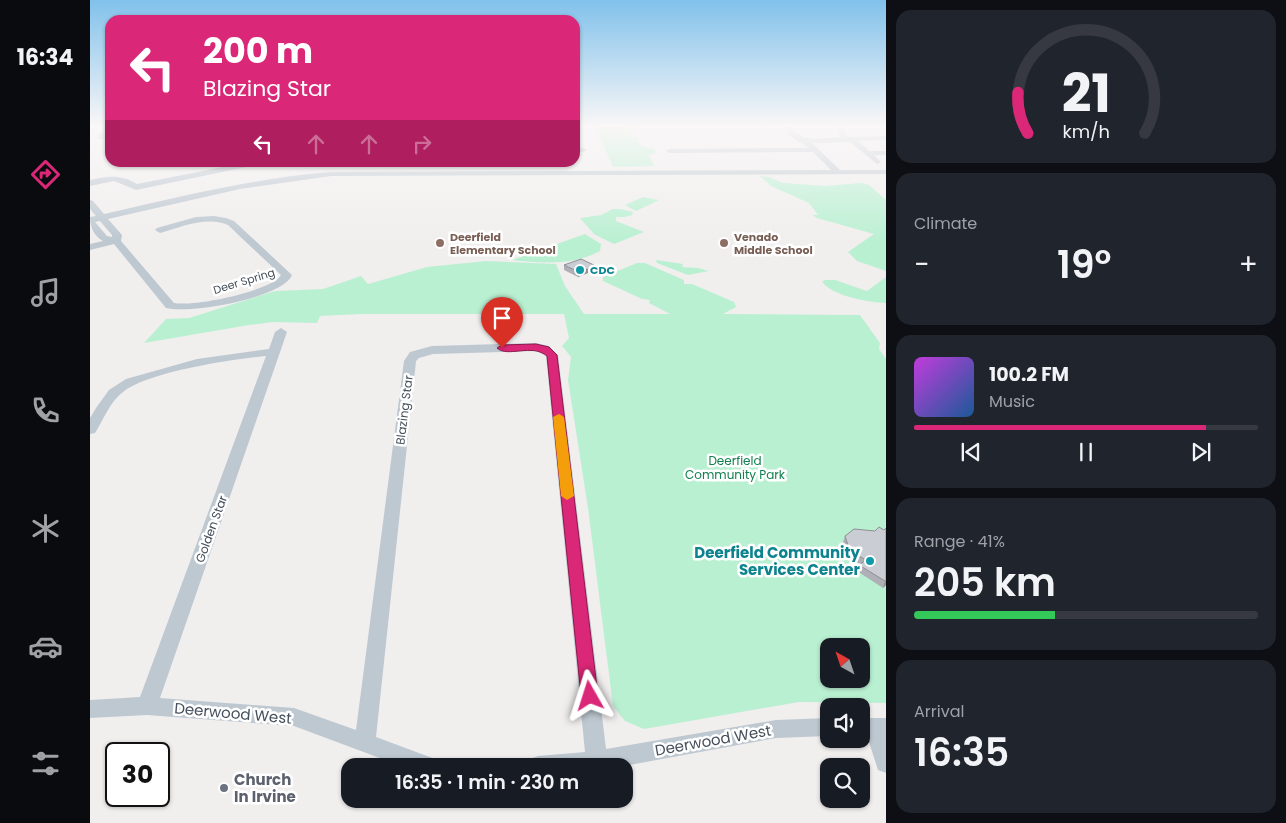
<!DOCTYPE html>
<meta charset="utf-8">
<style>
body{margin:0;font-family:Poppins,sans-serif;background:#20242c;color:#f1f3f6;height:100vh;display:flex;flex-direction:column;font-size:19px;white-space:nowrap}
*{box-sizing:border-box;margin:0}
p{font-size:16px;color:#9ea1a6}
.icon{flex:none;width:28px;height:28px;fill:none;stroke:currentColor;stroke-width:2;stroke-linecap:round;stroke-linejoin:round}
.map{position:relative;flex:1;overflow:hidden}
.side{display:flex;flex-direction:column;gap:10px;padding:10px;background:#0d0f14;width:400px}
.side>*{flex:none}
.top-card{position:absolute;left:15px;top:15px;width:475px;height:152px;border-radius:15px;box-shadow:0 1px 4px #0004;background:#db2777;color:#fff;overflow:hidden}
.needle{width:32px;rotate:320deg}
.fabs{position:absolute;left:730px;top:638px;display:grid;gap:10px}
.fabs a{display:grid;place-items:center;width:50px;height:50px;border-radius:10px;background:#171b24;box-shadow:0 1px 4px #0004;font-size:25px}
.speed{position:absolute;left:15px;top:742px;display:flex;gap:10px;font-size:25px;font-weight:700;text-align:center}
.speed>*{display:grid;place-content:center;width:65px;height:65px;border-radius:50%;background:#171b24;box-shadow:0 1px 4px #0004;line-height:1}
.speed .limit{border:2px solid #111;border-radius:8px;background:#fff;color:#111}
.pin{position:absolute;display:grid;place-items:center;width:42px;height:42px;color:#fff;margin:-51px -21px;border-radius:50% 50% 50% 0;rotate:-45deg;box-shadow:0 0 5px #0007}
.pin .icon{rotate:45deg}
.me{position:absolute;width:55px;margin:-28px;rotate:354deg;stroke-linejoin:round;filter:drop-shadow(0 0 4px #0008)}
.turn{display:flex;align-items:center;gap:18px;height:105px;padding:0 15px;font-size:22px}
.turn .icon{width:65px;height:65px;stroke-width:2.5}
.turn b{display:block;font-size:35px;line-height:42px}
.lanes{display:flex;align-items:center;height:48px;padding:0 15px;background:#0003;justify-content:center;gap:25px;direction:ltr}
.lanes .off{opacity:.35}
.big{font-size:38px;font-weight:600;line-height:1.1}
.side .card{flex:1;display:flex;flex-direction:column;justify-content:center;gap:8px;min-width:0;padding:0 18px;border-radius:15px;background:#20242c}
.side .dial{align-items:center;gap:0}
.dial svg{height:130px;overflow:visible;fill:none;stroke:#363941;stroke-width:7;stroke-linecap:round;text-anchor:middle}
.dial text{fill:#f1f3f6;stroke:none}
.song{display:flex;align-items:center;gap:15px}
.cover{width:60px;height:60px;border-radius:8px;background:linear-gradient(135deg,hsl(290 70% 55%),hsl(210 70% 35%))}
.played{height:5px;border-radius:2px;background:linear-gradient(90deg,#db2777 85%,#363941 85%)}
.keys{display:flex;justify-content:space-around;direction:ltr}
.heat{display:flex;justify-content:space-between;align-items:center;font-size:28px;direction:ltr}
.charge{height:8px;border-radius:4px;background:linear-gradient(90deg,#34c759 41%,#363941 0)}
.trip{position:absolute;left:251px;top:758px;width:292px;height:50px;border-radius:15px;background:#171b24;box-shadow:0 1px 4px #0004;font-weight:600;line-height:50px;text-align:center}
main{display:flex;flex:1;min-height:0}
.tab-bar{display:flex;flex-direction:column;width:90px;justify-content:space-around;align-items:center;background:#090b0e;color:#9ea1a6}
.tab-bar .icon{width:35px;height:35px}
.tab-bar .on{color:#db2777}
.tab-bar b{font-size:22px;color:#f1f3f6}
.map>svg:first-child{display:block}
.green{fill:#baf0d2;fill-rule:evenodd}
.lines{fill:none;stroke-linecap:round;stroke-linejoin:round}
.minor{fill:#bec8d1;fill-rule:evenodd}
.wall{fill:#aeb0b5}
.shaded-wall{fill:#8d9094}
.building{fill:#cacdd3;stroke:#8d9094}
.route{fill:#db2777;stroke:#8e194d}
.slow{fill:#f59e0b}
.education-dot{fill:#8d6e63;stroke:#fff;stroke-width:2}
.culture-dot{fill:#0f9aa8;stroke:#fff;stroke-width:2}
.worship-dot{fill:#6b7280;stroke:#fff;stroke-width:2}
.labels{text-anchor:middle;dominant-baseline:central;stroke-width:5;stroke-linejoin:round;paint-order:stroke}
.far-education-label{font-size:11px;font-weight:bold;fill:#785e54;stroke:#fff;text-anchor:start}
.far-culture-label{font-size:11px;font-weight:bold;fill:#0d838f;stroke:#fff;text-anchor:start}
.far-street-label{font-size:11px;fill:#45505c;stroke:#fff}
.street-label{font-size:12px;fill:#45505c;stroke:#fff}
.park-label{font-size:12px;fill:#13804f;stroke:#fff}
.near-culture-label{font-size:15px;font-weight:bold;fill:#0d838f;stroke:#fff;text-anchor:end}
.near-street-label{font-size:15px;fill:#45505c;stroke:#fff}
.near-worship-label{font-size:15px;font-weight:bold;fill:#5b616d;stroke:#fff;text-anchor:start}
</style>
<main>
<nav class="tab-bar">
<b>16:34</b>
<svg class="icon on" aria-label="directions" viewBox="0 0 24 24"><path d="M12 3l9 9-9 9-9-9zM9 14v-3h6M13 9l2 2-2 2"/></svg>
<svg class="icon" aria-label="music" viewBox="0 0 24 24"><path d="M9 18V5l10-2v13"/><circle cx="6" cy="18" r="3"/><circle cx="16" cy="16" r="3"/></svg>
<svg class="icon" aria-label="phone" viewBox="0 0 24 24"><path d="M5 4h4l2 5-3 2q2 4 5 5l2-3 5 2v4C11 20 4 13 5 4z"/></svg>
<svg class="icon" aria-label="climate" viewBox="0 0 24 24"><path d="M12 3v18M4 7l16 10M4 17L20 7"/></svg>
<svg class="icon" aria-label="car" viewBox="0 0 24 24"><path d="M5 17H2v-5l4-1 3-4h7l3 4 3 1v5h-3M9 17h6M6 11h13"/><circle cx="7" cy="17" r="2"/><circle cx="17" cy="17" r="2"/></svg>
<svg class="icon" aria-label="filters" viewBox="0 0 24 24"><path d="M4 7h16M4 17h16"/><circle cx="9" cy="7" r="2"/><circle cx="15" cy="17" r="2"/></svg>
</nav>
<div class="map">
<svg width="796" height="823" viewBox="0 0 796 823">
<rect width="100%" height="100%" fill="#f1eeee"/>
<!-- green -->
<g class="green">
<path d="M505 126H544L539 128 543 137H546L551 146 564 149 566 153 559 155 564 166 523 167Z"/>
<path d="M670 176 679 177 693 183 735 186 771 183 779 185 796 200V271L767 261 758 252 784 234 727 218 722 215H728L719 203 681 186Z"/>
<path d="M553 197 569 200 546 211 535 205Z"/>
<path d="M523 209H530L543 212 542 215 535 217H526V221L554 232 524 244 504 234 490 218 511 215Z"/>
<path d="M495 234 511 244 510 251C482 266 453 263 422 260Z"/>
<path d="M566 260 593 264 592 267 608 268 619 271 598 275 567 263Z"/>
<path d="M396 261 466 264 475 286 494 314H580L559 303 560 300 552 299 513 281V277L547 263H555L594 280V284H602L644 302 646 307 633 314 770 315 790 343 789 349 796 359V703L709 702 554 729 535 721 523 706 498 508 478 380 481 357 472 346 479 338 474 314H271L230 316 227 323 183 322 159 325 54 343 76 319 99 318 185 291 233 289 271 276 278 284 337 267ZM739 646H771V679H739Z"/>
<path d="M796 277V303C778 302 745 297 732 282L735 280H745L777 291Z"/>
</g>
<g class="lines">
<!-- minor -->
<g class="minor">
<path d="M693 126H701C710 144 734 138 751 137L744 126H752L758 137 796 136V140L769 141 779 151H796V155H784L791 162 787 164 760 142 722 143 750 170H796V174L241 176 150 189 18 219 32 235 31 241 84 303C103 307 182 291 191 275L138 225C115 216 92 227 70 233L65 230 67 228 106 217 124 216 136 218 144 221 202 275C193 298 100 314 76 308L24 244 0 250V244L13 241C4 236 0 227 0 217L6 216 0 209V200L3 201 14 214C89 197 164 178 241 172L741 170 723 152 580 153 576 151 580 149 719 148 697 134ZM10 221 22 235V237L17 236 5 222Z"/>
<path d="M17 127H20V133L17 135H20V139H7V135Z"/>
<path d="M485 148H493L497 150 493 152H485Z"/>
<path d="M103 162 76 167 72 165 76 162Z"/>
<path d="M212 162H220V163L216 165Z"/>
<path d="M153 163 157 165 156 167 46 190 24 181 0 186V180C18 176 31 174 47 184Z"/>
<path d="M191 328 197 332 70 698 204 708 266 730 314 361 320 352 342 346 446 343 459 346 468 355 516 749 686 720 739 718V736L686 738 534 766H437L440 759 448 756 495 752 456 356 446 351 343 354 329 358 326 361 286 737 345 759 348 766H311L204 726 57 715 0 718V700L50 697 176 356C143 359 57 372 33 392 19 403 14 419 5 433L0 434V418L6 408 19 390 36 379 107 359 179 349 185 332Z"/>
<path d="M771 718H796V773L788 770 777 736H771Z"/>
</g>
</g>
<!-- wall -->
<g class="wall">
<path d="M474 265 505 270 488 277 474 270Z"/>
<path d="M785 531 796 585 793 588 767 571 770 564 757 557 753 542 755 536Z"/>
</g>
<!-- shaded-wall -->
<g class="shaded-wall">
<path d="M506 266 505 270 488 277 489 272Z"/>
<path d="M795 581H796V585L793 588Z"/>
</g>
<!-- building -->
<g class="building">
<path d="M491 259 506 266 489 272 474 265Z"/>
<path d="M789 527 794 530 796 528V581H795L769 565 776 560 760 551 755 536 764 529 785 531Z"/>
</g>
<!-- sky -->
<linearGradient id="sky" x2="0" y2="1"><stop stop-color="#81c1eb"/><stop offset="0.52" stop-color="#f9f7f7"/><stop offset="1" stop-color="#f9f7f7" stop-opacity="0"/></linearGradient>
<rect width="796" height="241" fill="url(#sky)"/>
<!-- route -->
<path class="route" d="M446 344 459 347 467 355 508 696 506 701 500 703 494 701 491 696 457 356C442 343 418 358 407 348L412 345Z"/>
<!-- slow -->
<path class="slow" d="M469 414 474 417 484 496 477 500 471 496 463 417Z"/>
<!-- markers -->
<g class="education-dot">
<circle cx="350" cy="243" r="5"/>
<circle cx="634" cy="243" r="5"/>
</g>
<g class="culture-dot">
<circle cx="490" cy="270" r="5"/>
<circle cx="780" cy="561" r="5"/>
</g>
<circle class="worship-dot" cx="134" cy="788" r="5"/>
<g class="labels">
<!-- far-education labels -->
<g class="far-education-label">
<text x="360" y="237">Deerfield<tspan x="360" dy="13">Elementary School</tspan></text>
<text x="644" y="237">Venado<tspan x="644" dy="13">Middle School</tspan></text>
</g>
<!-- far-culture labels -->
<g class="far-culture-label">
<text x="500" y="270">CDC</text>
</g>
<!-- far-street labels -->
<g class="far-street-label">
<text transform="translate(154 281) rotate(-17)">Deer Spring</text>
</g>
<!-- street labels -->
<g class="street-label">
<text transform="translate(314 410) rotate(-83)">Blazing Star</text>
<text transform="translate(121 529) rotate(-70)">Golden Star</text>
</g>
<!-- park labels -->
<g class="park-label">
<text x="645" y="460">Deerfield<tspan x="645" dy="14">Community Park</tspan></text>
</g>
<!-- near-culture labels -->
<g class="near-culture-label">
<text x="770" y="552">Deerfield Community<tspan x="770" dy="17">Services Center</tspan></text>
</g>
<!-- near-street labels -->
<g class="near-street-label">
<text transform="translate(143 713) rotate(5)">Deerwood West</text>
<text transform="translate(623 740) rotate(-10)">Deerwood West</text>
</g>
<!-- near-worship labels -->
<g class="near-worship-label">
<text x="144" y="779">Church<tspan x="144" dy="17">In Irvine</tspan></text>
</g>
</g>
</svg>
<div class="fabs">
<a><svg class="needle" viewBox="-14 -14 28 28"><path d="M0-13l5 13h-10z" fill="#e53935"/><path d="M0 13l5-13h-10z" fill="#9ea1a6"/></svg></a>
<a><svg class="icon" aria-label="sound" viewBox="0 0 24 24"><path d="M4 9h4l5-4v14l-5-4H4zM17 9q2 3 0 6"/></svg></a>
<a><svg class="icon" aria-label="search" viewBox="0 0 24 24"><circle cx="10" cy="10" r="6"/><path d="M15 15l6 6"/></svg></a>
</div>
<div class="speed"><div class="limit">30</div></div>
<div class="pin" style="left:412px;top:348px;background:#d93025"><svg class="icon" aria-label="arrive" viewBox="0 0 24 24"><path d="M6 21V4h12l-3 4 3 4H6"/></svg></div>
<svg class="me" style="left:500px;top:696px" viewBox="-20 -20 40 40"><path d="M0-17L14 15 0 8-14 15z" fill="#db2777" stroke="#fff" stroke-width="4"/></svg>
<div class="trip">16:35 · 1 min · 230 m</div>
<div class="top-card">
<div class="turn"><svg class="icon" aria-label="left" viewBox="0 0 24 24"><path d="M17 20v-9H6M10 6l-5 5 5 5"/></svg><div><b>200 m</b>Blazing Star</div></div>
<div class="lanes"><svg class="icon" aria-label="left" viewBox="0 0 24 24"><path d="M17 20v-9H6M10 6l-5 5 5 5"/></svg><svg class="icon off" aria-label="ahead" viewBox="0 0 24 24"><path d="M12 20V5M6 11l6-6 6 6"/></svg><svg class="icon off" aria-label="ahead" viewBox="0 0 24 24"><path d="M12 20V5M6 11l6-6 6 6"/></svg><svg class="icon off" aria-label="right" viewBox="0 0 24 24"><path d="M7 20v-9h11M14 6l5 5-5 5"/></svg></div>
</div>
</div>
<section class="side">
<div class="card dial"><svg viewBox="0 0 100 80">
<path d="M14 69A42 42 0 1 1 86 69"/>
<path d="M14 69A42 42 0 0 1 8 44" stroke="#db2777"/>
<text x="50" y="56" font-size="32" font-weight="700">21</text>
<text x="50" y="72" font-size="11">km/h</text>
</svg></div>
<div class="card"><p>Climate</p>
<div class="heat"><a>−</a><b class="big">19°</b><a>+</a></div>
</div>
<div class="card">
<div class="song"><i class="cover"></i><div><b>100.2 FM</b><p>Music</p></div></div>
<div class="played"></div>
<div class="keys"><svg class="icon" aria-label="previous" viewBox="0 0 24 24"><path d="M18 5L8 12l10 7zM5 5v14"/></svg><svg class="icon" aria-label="pause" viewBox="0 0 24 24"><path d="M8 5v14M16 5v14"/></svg><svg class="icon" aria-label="next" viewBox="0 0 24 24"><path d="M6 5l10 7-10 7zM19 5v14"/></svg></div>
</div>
<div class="card"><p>Range · 41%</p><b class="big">205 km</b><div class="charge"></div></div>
<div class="card"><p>Arrival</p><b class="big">16:35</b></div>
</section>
</main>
